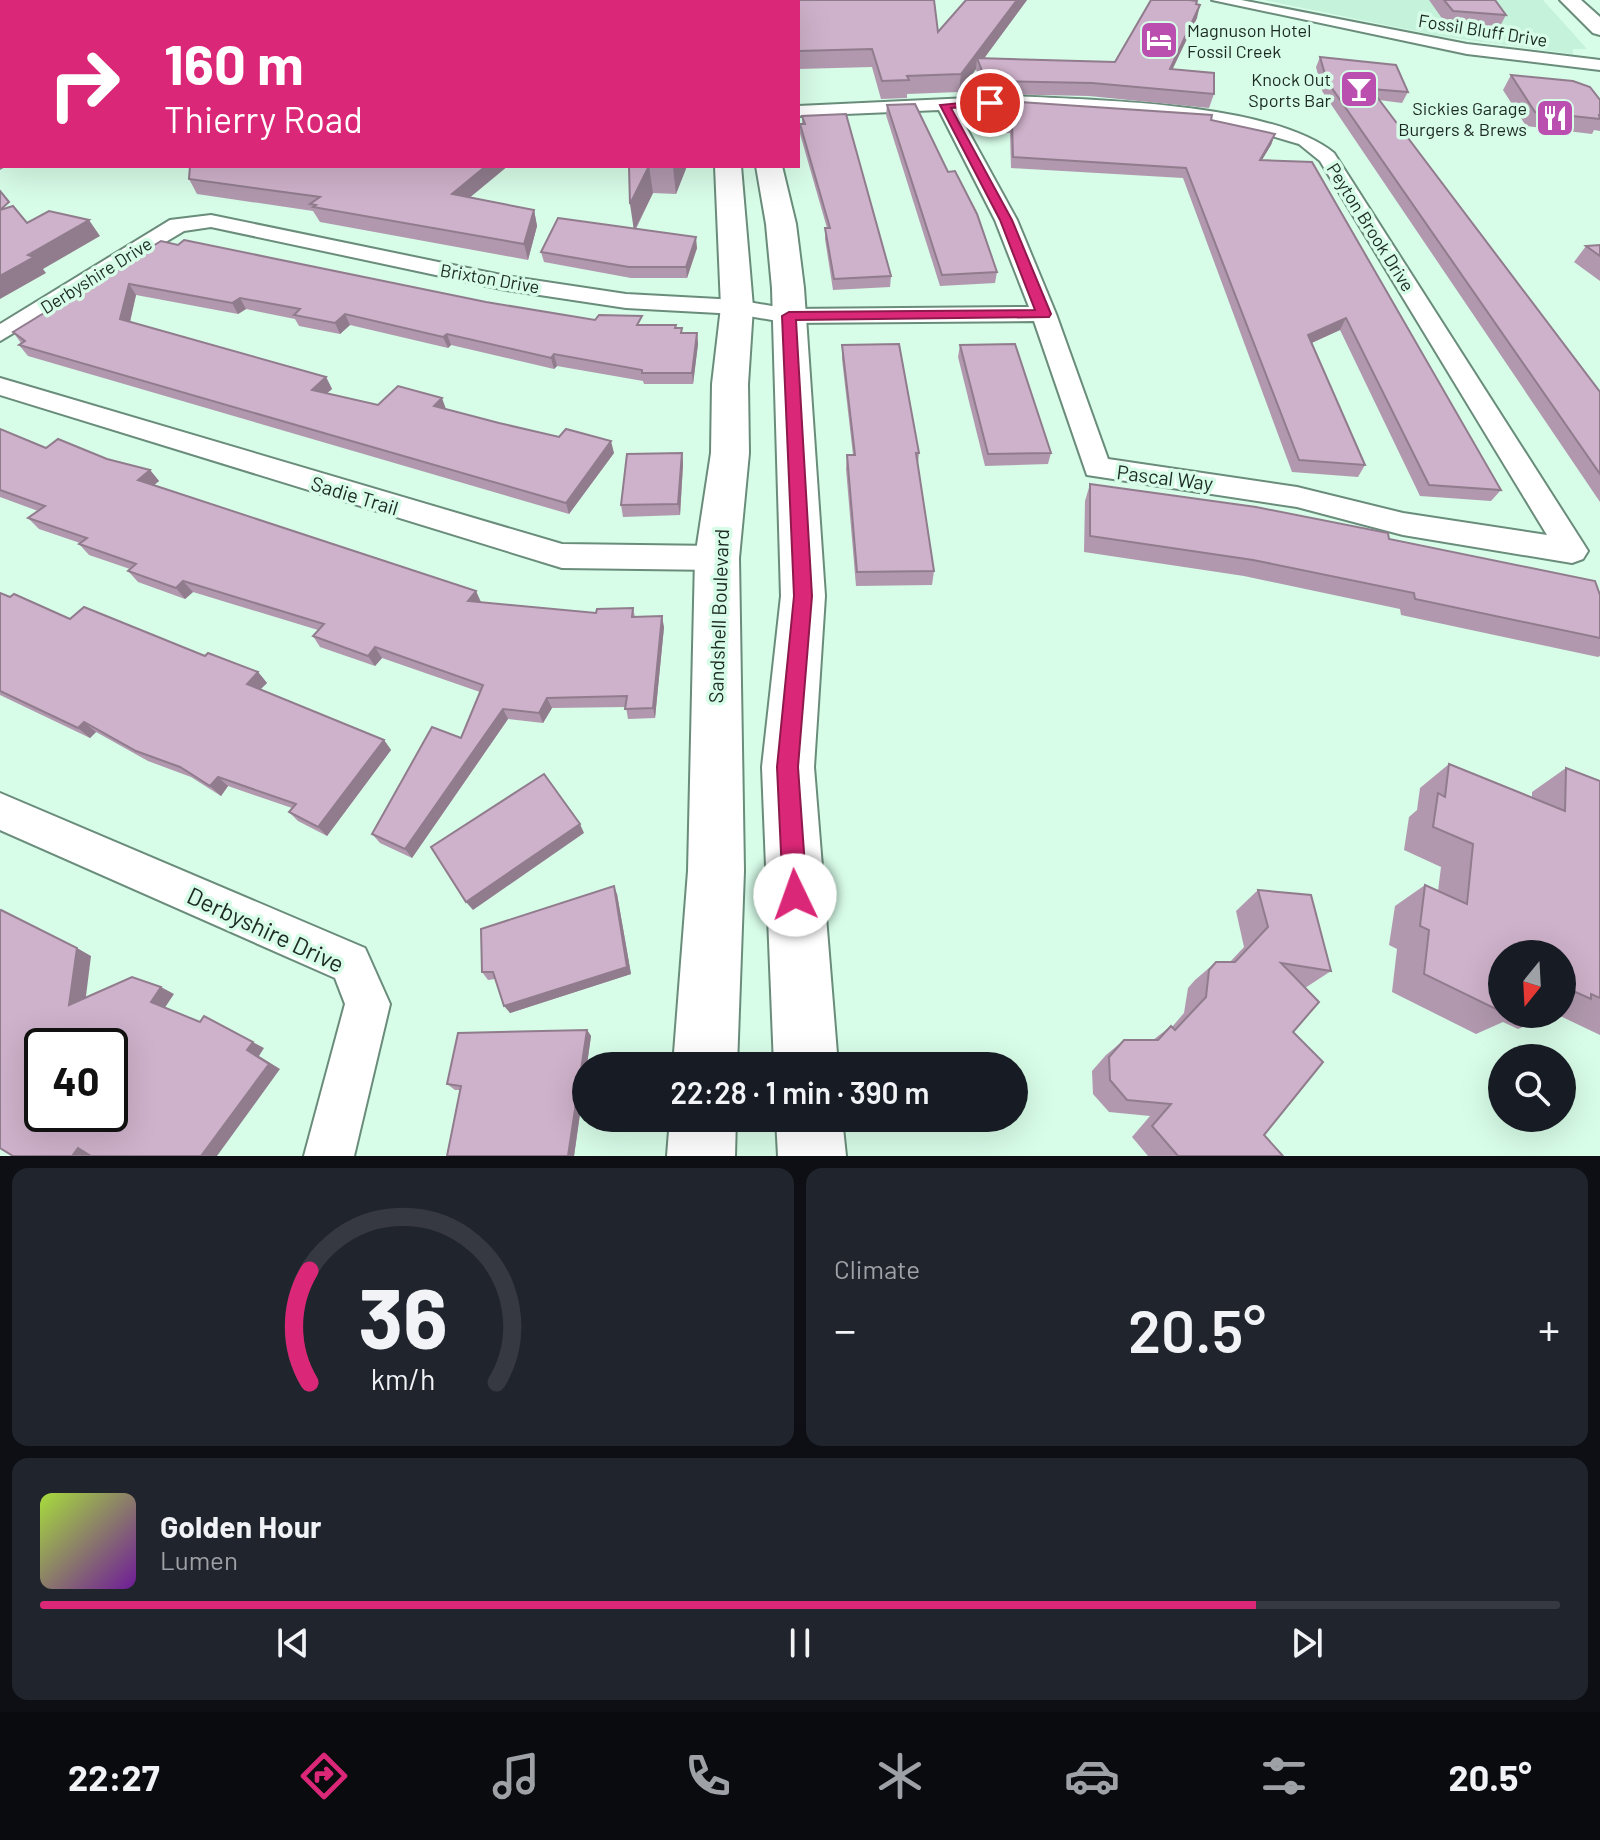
<!DOCTYPE html>
<meta charset="utf-8">
<style>
body{margin:0;font-family:Barlow,sans-serif;background:#20242c;color:#f1f3f6;height:100vh;display:flex;flex-direction:column;font-size:30px;white-space:nowrap}
*{box-sizing:border-box;margin:0}
p{font-size:26px;color:#9ea1a6}
.icon{flex:none;width:44px;height:44px;fill:none;stroke:currentColor;stroke-width:2;stroke-linecap:round;stroke-linejoin:round}
.map{position:relative;height:1156px;overflow:hidden}
.details{display:flex;flex-direction:column;gap:12px;padding:12px;background:#0d0f14;flex:1}
.details>*{flex:none}
.top-card{position:absolute;left:0px;top:0px;width:800px;height:168px;box-shadow:0 8px 32px #0002;background:#db2777;color:#fff;overflow:hidden}
.needle{width:52px;rotate:198deg}
.buttons{position:absolute;left:1488px;top:940px;display:grid;gap:16px}
.buttons a{display:grid;place-items:center;width:88px;height:88px;border-radius:50%;background:#171b24;box-shadow:0 8px 32px #0002;font-size:40px}
.speed{position:absolute;left:24px;top:1028px;display:flex;gap:16px;font-size:40px;font-weight:700;text-align:center}
.speed>*{display:grid;place-content:center;width:104px;height:104px;border-radius:50%;background:#171b24;box-shadow:0 8px 32px #0002;line-height:1}
.speed .limit{border:4px solid #111;border-radius:12px;background:#fff;color:#111}
.pin{position:absolute;display:grid;place-items:center;width:68px;height:68px;color:#fff;margin:-34px;border:4px solid #fff;border-radius:50%;box-shadow:0 2px 8px #0007}
.me{position:absolute;width:88px;margin:-44px;rotate:357deg;stroke-linejoin:round;filter:drop-shadow(0 0 6px #0008)}
.turn{display:flex;align-items:center;gap:28px;height:168px;padding:0 32px;font-size:36px}
.turn .icon{width:104px;height:104px;stroke-width:2.5}
.turn b{display:block;font-size:56px;line-height:68px}
.big{font-size:60px;font-weight:600;line-height:1.1}
.details .widget{flex:1;display:flex;flex-direction:column;justify-content:center;gap:12px;min-width:0;padding:0 28px;border-radius:16px;background:#20242c}
.details .dial{align-items:center;gap:0}
.dial svg{height:208px;overflow:visible;fill:none;stroke:#363941;stroke-width:7;stroke-linecap:round;text-anchor:middle}
.dial text{fill:#f1f3f6;stroke:none}
.song{display:flex;align-items:center;gap:24px}
.cover{width:96px;height:96px;border-radius:12px;background:linear-gradient(135deg,hsl(80 70% 55%),hsl(280 70% 35%))}
.played{height:8px;border-radius:4px;background:linear-gradient(90deg,#db2777 80%,#363941 80%)}
.keys{display:flex;justify-content:space-around;direction:ltr}
.heat{display:flex;justify-content:space-between;align-items:center;font-size:44px;direction:ltr}
.details .tiles{flex:1;display:grid;gap:12px;grid-template-columns:1fr 1fr}
.widget:last-child{grid-column:span 2}
.trip{position:absolute;left:572px;top:1052px;width:456px;height:80px;border-radius:40px;background:#171b24;box-shadow:0 8px 32px #0002;font-weight:600;line-height:80px;text-align:center}
.tabs{display:flex;height:128px;justify-content:space-around;align-items:center;background:#090b0e;color:#9ea1a6}
.tabs .icon{width:56px;height:56px}
.tabs .selected{color:#db2777}
.tabs b{font-size:36px;color:#f1f3f6}
.map>svg:first-child{display:block}
.built{fill:#c5f2da}
.lines{fill:none;stroke-linecap:round;stroke-linejoin:round}
.street-casing{stroke:#6a8c7b;stroke-width:4}
.secondary-casing{stroke:#6a8c7b;stroke-width:4}
.street{fill:#fff;fill-rule:evenodd}
.secondary{fill:#fff;fill-rule:evenodd}
.wall{fill:#b198ae}
.shaded-wall{fill:#907c8d}
.building{fill:#ceb1ca;stroke:#907c8d;stroke-width:2;fill-rule:evenodd}
.route{fill:#db2777;stroke:#8e194d;stroke-width:2}
.labels{text-anchor:middle;dominant-baseline:central;stroke-width:7;stroke-linejoin:round;paint-order:stroke}
.far-poi-label{font-size:18px;fill:#1c2a23;stroke:#d7fce8;text-anchor:end}
.far-street-label{font-size:18px;fill:#1c2a23;stroke:#d7fce8}
.street-label{font-size:20px;fill:#1c2a23;stroke:#d7fce8}
.near-street-label{font-size:24px;fill:#1c2a23;stroke:#d7fce8}
</style>
<div class="map">
<svg width="1600" height="1156" viewBox="0 0 1600 1156">
<rect width="100%" height="100%" fill="#d7fce8"/>
<!-- built -->
<path class="built" d="M1264 0H1543L1587 49H1573V54L1439 36Z"/>
<g class="lines">
<defs>
<g id="street">
<rect x="620" y="0" width="14" height="2"/>
<path d="M1212 0H1241L1467 44 1600 60V70L1467 54Z"/>
<path d="M1012 96C1095 100 1270 102 1334 153L1583 543 1588 551 1583 559 1572 563 1403 535 1297 507 1087 475 1034 321 789 323 737 314 626 308 506 290 211 227 184 231 0 341V324L170 220 211 215 506 276 626 294 737 300 789 309 1029 307 995 220 939 110 798 116V106ZM1012 106 1234 125 1299 144 1320 161 1547 535 1403 513 1297 487 1108 459 1056 314 1017 220 956 109Z"/>
<path d="M0 378 562 544 717 546 728 550 733 558 728 566 717 570 562 568 0 395Z"/>
<path d="M0 793 365 948 390 1004 354 1156H304L345 1004 335 978 0 830Z"/>
</g>
<g id="secondary">
<rect x="734" y="0" width="20" height="2"/>
<path d="M1560 0H1581L1600 17V35L1593 33Z"/>
<path d="M715 166H741L753 307 748 384 749 453 739 558 744 871 737 1066H673L688 871 695 558 711 453 712 384 721 307Z"/>
<path d="M756 166H782L796 224 804 288 825 596 814 767 838 1066H774L762 767 781 596 772 288 766 224Z"/>
<path d="M670 1118H736L735 1156H667Z"/>
<path d="M776 1118H842L846 1156H778Z"/>
</g>
</defs>
<!-- street casing -->
<use href="#street" class="street-casing"/>
<!-- secondary casing -->
<use href="#secondary" class="secondary-casing"/>
<!-- street -->
<use href="#street" class="street"/>
<!-- secondary -->
<use href="#secondary" class="secondary"/>
</g>
<!-- wall -->
<g class="wall">
<path d="M0 0H607L606 2H2Z"/>
<path d="M1027 0 984 58 1115 62 1196 5 1197 18 1172 69 1214 94 1209 108 1089 96 984 94 976 69 959 92 907 94V98L881 99 872 67 798 69V2L938 32Z"/>
<path d="M1429 0H1495L1506 15 1499 28 1446 24Z"/>
<path d="M1320 57 1408 92 1402 103 1379 100 1600 392V502L1322 91 1316 67Z"/>
<path d="M1511 75 1600 100V131L1594 130 1592 134 1526 126 1503 90Z"/>
<path d="M992 100 1211 120 1275 134 1271 145 1262 160 1501 490 1491 501 1420 496 1340 330 1312 343 1365 465 1358 477 1292 472 1183 178 1011 168 1010 133H999L990 110Z"/>
<path d="M887 105 997 272 995 283 940 286 886 115Z"/>
<path d="M802 116 891 276 890 287 833 290 825 239V228H827L800 134V124H802Z"/>
<path d="M629 166H687L676 194 653 193 636 229 697 248 687 278H631L544 262 541 252 634 229Z"/>
<path d="M189 179 471 197 534 210 537 226 528 260 320 222 313 211 197 194Z"/>
<path d="M178 245 486 302 595 320 643 325H676V328L682 333H697L698 344 693 384H644L643 381 557 366 554 369 451 345 448 348 350 325 340 334 299 326 295 319 246 309 238 314 136 295 130 322 326 377 332 389 327 393 378 405 446 409 614 453 569 514 28 356 19 345 21 343 13 332Z"/>
<path d="M1600 245V281L1574 262 1586 246Z"/>
<path d="M842 345 919 453 918 464 934 571 932 585 856 586 846 469 847 455H853L842 359Z"/>
<path d="M960 345 1051 453 1048 464 985 466 958 357Z"/>
<path d="M0 429 46 448 107 459 150 470 159 481 154 485 476 591 480 602 596 613 633 608 635 617 664 627 655 718 628 719 626 707 552 708 543 723 508 719 412 858 380 843 372 834 461 738 480 692 382 658 375 666 320 647 313 636 318 630 193 592 185 599 138 582 128 571 130 569 89 555 79 544 80 543 39 529 28 518 38 511 0 497Z"/>
<path d="M682 453 683 464 680 515 623 517 621 505Z"/>
<path d="M1090 484 1389 539 1600 595V656L1598 657 1401 615 1400 609 1244 576 1084 552 1085 501Z"/>
<path d="M0 593 70 619 205 656 258 672 267 683 260 689 384 740 391 750 327 836 298 821 289 812 292 808 228 786 221 796 191 777 148 761 96 732 90 738 0 695Z"/>
<path d="M1449 764 1532 798V792L1566 768 1600 781V1035L1556 1014H1562V954H1502V1014H1554L1518 1029 1503 1022 1476 1034 1392 992 1397 949 1389 945 1395 906 1425 885 1438 891 1441 867 1404 850 1409 817 1417 810 1420 788Z"/>
<path d="M1258 890 1331 971 1305 988 1264 1135 1283 1156H1148L1132 1137 1150 1116 1109 1112 1093 1094 1092 1071 1106 1055 1124 1040H1153L1171 1026 1172 1027 1184 1013 1188 988 1195 980 1216 962H1230L1244 947 1236 911Z"/>
<path d="M617 894 631 974 510 1013 495 979 488 980 482 972Z"/>
<path d="M587 1030 591 1036 574 1156H447L460 1090H455L447 1084Z"/>
</g>
<!-- shaded-wall -->
<g class="shaded-wall">
<path d="M1017 0H1027L980 64 977 58 976 69 959 92 961 74Z"/>
<path d="M1200 5 1197 18 1166 83 1170 69Z"/>
<path d="M1275 134 1271 145 1255 171 1260 160Z"/>
<path d="M2 148V166H7L0 170V149Z"/>
<path d="M486 166H508L456 209 452 194Z"/>
<path d="M649 166 653 193 634 231 630 204Z"/>
<path d="M674 166H687L676 194 673 167Z"/>
<path d="M534 210 537 226 528 260 524 244Z"/>
<path d="M89 220 100 236 43 269 46 273 0 299V276L28 255Z"/>
<path d="M696 237 697 248 687 278 686 267Z"/>
<path d="M129 284 136 295 128 330 120 319Z"/>
<path d="M240 298 246 309 238 314 232 303Z"/>
<path d="M345 314 350 325 340 334 335 323Z"/>
<path d="M1346 318 1340 330 1302 347 1308 335Z"/>
<path d="M697 333 698 344 693 384 692 373Z"/>
<path d="M447 334 451 345 448 348 443 337Z"/>
<path d="M554 354 557 366 554 369 551 358Z"/>
<path d="M326 377 332 389 318 401 312 390Z"/>
<path d="M442 398 446 409 434 406Z"/>
<path d="M611 441 614 453 569 514 566 503Z"/>
<path d="M682 453 683 464 680 515 678 504Z"/>
<path d="M150 470 159 481 147 491 138 480Z"/>
<path d="M183 581 193 592 185 599 176 588Z"/>
<path d="M476 591 481 602 468 601Z"/>
<path d="M662 616 664 627 655 718 653 708Z"/>
<path d="M375 647 382 658 375 666 368 656Z"/>
<path d="M258 672 267 683 256 694 247 684Z"/>
<path d="M547 698 552 708 543 723 539 713Z"/>
<path d="M503 709 508 719 412 858 405 849Z"/>
<path d="M84 722 96 732 90 738 78 728Z"/>
<path d="M384 740 391 750 327 836 318 827Z"/>
<path d="M218 777 228 786 221 796 210 786Z"/>
<path d="M580 824 584 833 473 910 466 902Z"/>
<path d="M614 886 617 894 631 974 510 1013 504 1006Z"/>
<path d="M77 948 91 956 84 1012 69 1005Z"/>
<path d="M161 987 174 994 164 1009 151 1002Z"/>
<path d="M204 1016 264 1048 259 1056 280 1069 217 1156H201L247 1050Z"/>
<path d="M587 1030 591 1036 574 1156H568Z"/>
<path d="M78 1148 91 1156H72Z"/>
</g>
<!-- building -->
<g class="building">
<path d="M0 0H541V2H2V148L0 149Z"/>
<path d="M775 0H934L938 32 966 0H1017L961 74 907 76 909 80 882 81 872 49 798 51V2H776Z"/>
<path d="M1151 0H1189L1197 1 1196 4 1200 5 1170 69 1214 73V94L1092 83 986 81 977 58 1115 62Z"/>
<path d="M1444 0H1495L1506 15 1453 11Z"/>
<path d="M1320 57 1396 65 1408 92 1371 89 1600 392V474L1327 81Z"/>
<path d="M1511 75 1573 81 1590 87 1600 100V115H1599L1600 119 1535 112Z"/>
<path d="M992 100 1212 115 1211 120 1275 134 1260 160 1312 162 1501 490 1429 485 1346 318 1308 335 1365 465 1299 460 1186 168 1013 157 1012 123H1001Z"/>
<path d="M915 104 948 172 955 171 977 214 997 272 942 275 887 105Z"/>
<path d="M846 114 891 276 834 279 825 228H830L800 124H805L802 116Z"/>
<path d="M190 166H486L452 194 534 210 524 244 313 207 316 205 310 204 320 197 189 179Z"/>
<path d="M629 166H649L630 204Z"/>
<path d="M0 191 9 202 0 210 13 206 27 223 49 211 89 220 28 255 34 257 0 276Z"/>
<path d="M558 218 696 237 686 267H629L541 252Z"/>
<path d="M184 240 486 302 595 320 599 315 642 316 637 325H676L675 328H682L681 333H697L692 373H642V370L554 354 551 358 447 334 443 337 345 314 335 323 294 315 300 309 240 298 232 303 129 284 120 319 326 377 312 390 378 405 398 386 442 398 434 406 499 423 559 437 566 429 611 441 566 503 19 345 25 341 13 332 161 241 178 245Z"/>
<path d="M1600 245V256L1586 246Z"/>
<path d="M899 344 919 453H916L934 571 857 572 847 455H855L842 345Z"/>
<path d="M1015 344 1051 453 988 454 960 345Z"/>
<path d="M0 429 46 448 58 439 107 459 150 470 138 480 476 591 468 601 596 613 597 609 633 608 632 617 662 616 653 708 625 709 627 696 547 698 539 713 503 709 405 849 372 834 432 727 461 738 483 685 375 647 368 656 313 636 324 624 183 581 176 588 128 571 136 564 79 544 87 538 28 518 45 506 0 490Z"/>
<path d="M682 453 678 504 621 505 627 454Z"/>
<path d="M1090 484 1256 507 1388 533 1389 539 1595 581 1600 595V638L1415 599 1414 593 1253 560 1090 536Z"/>
<path d="M0 593 10 597 14 594 70 619 84 607 205 656 208 653 258 672 247 684 384 740 318 827 289 812 296 804 218 777 210 786 180 767 136 751 84 722 78 728 0 691Z"/>
<path d="M1449 764 1565 811 1566 768 1600 781V998L1591 994V999L1562 986V954H1502V1012L1424 974 1429 930 1420 926 1425 885 1467 904 1473 844 1433 827 1438 793 1445 797Z"/>
<path d="M544 774 580 824 466 902 431 847Z"/>
<path d="M614 886 627 967 504 1006 493 972H482L481 929Z"/>
<path d="M1258 890 1311 895 1331 971 1281 963 1319 1002 1293 1032 1323 1062 1264 1135 1283 1156H1178L1152 1126 1171 1104 1127 1100 1110 1080 1109 1057 1124 1040H1158L1171 1026 1175 1030 1206 997 1209 970 1216 962H1235L1268 927Z"/>
<path d="M1 910 77 948 69 1005 132 977 161 987 151 1002 200 1022 204 1016 253 1042 247 1050 269 1064 201 1156H91L78 1148 72 1156H13L0 1148V911ZM42 1046H110V1114H42Z"/>
<path d="M587 1030 568 1156H447L461 1086 447 1084 458 1033Z"/>
</g>
<!-- route -->
<path class="route" d="M990 100 993 105 951 108 1012 220 1051 314 1049 317 796 320 812 596 798 767 807 895 804 903 795 906 787 903 783 895 777 767 794 596 782 316 789 312 1035 310 1000 220 940 105Z"/>
<!-- icons -->
<defs>
<symbol id="hotel-square" viewBox="-11 -11 22 22"><rect x="-9" y="-9" width="18" height="18" rx="4" fill="#ba4fb0" stroke="#d7fce8"/><path d="M-6-4.5h1.5V1H6V5H4.5V3h-9V5H-6ZM-4 0a1.8 1.8 0 1 1 3.6 0ZM.5 0V-2.5h3Q6-2.5 6 0Z" fill="#fff"/></symbol>
<symbol id="bar-square" viewBox="-11 -11 22 22"><rect x="-9" y="-9" width="18" height="18" rx="4" fill="#ba4fb0" stroke="#d7fce8"/><path d="M-6-5H6L.8 .8V4.5H3.5V6h-7V4.5H-.8V.8Z" fill="#fff"/></symbol>
<symbol id="restaurant-square" viewBox="-11 -11 22 22"><rect x="-9" y="-9" width="18" height="18" rx="4" fill="#ba4fb0" stroke="#d7fce8"/><path d="M-5-6h1v4h1v-4h1v4h1v-4h1v5L-1.5 .5V6h-2V.5L-5-1ZM5-6V6H3V1.5H1.5Q1.5-4 5-6Z" fill="#fff"/></symbol>
</defs>
<g fill-rule="evenodd">
<use href="#hotel-square" x="1137" y="18" width="44" height="44"/>
<use href="#bar-square" x="1337" y="67" width="44" height="44"/>
<use href="#restaurant-square" x="1533" y="96" width="44" height="44"/>
</g>
<g class="labels">
<!-- far-poi labels -->
<g class="far-poi-label">
<text x="1187" y="30" text-anchor="start">Magnuson Hotel<tspan x="1187" dy="21">Fossil Creek</tspan></text>
<text x="1331" y="79">Knock Out<tspan x="1331" dy="21">Sports Bar</tspan></text>
<text x="1527" y="108">Sickies Garage<tspan x="1527" dy="21">Burgers &amp; Brews</tspan></text>
</g>
<!-- far-street labels -->
<g class="far-street-label">
<text transform="translate(1483 30) rotate(9)">Fossil Bluff Drive</text>
<text transform="translate(1371 227) rotate(58)">Peyton Brook Drive</text>
<text transform="translate(96 275) rotate(-32)">Derbyshire Drive</text>
<text transform="translate(490 278) rotate(10)">Brixton Drive</text>
</g>
<!-- street labels -->
<g class="street-label">
<text transform="translate(1165 477) rotate(7)">Pascal Way</text>
<text transform="translate(355 495) rotate(17)">Sadie Trail</text>
<text transform="translate(718 616) rotate(-88)">Sandshell Boulevard</text>
</g>
<!-- near-street labels -->
<g class="near-street-label">
<text transform="translate(266 929) rotate(25)">Derbyshire Drive</text>
</g>
</g>
</svg>
<div class="buttons">
<a><svg class="needle" viewBox="-14 -14 28 28"><path d="M0-13l5 13h-10z" fill="#e53935"/><path d="M0 13l5-13h-10z" fill="#9ea1a6"/></svg></a>
<a><svg class="icon" aria-label="search" viewBox="0 0 24 24"><circle cx="10" cy="10" r="6"/><path d="M15 15l6 6"/></svg></a>
</div>
<div class="speed"><div class="limit">40</div></div>
<div class="pin" style="left:990px;top:103px;background:#d93025"><svg class="icon" aria-label="arrive" viewBox="0 0 24 24"><path d="M6 21V4h12l-3 4 3 4H6"/></svg></div>
<svg class="me" style="left:795px;top:895px" viewBox="-20 -20 40 40"><circle r="19" fill="#fff"/><path d="M0-13L10 11 0 6-10 11z" fill="#db2777"/></svg>
<div class="trip">22:28 · 1 min · 390 m</div>
<div class="top-card">
<div class="turn"><svg class="icon" aria-label="right" viewBox="0 0 24 24"><path d="M7 20v-9h11M14 6l5 5-5 5"/></svg><div><b>160 m</b>Thierry Road</div></div>
</div>
</div>
<section class="details">
<div class="tiles">
<div class="widget dial"><svg viewBox="0 0 100 80">
<path d="M14 69A42 42 0 1 1 86 69"/>
<path d="M14 69A42 42 0 0 1 14 26" stroke="#db2777"/>
<text x="50" y="56" font-size="32" font-weight="700">36</text>
<text x="50" y="72" font-size="11">km/h</text>
</svg></div>
<div class="widget"><p>Climate</p>
<div class="heat"><a>−</a><b class="big">20.5°</b><a>+</a></div>
</div>
<div class="widget">
<div class="song"><i class="cover"></i><div><b>Golden Hour</b><p>Lumen</p></div></div>
<div class="played"></div>
<div class="keys"><svg class="icon" aria-label="previous" viewBox="0 0 24 24"><path d="M18 5L8 12l10 7zM5 5v14"/></svg><svg class="icon" aria-label="pause" viewBox="0 0 24 24"><path d="M8 5v14M16 5v14"/></svg><svg class="icon" aria-label="next" viewBox="0 0 24 24"><path d="M6 5l10 7-10 7zM19 5v14"/></svg></div>
</div>
</div>
</section>
<nav class="tabs">
<b>22:27</b>
<svg class="icon selected" aria-label="directions" viewBox="0 0 24 24"><path d="M12 3l9 9-9 9-9-9zM9 14v-3h6M13 9l2 2-2 2"/></svg>
<svg class="icon" aria-label="music" viewBox="0 0 24 24"><path d="M9 18V5l10-2v13"/><circle cx="6" cy="18" r="3"/><circle cx="16" cy="16" r="3"/></svg>
<svg class="icon" aria-label="phone" viewBox="0 0 24 24"><path d="M5 4h4l2 5-3 2q2 4 5 5l2-3 5 2v4C11 20 4 13 5 4z"/></svg>
<svg class="icon" aria-label="climate" viewBox="0 0 24 24"><path d="M12 3v18M4 7l16 10M4 17L20 7"/></svg>
<svg class="icon" aria-label="car" viewBox="0 0 24 24"><path d="M5 17H2v-5l4-1 3-4h7l3 4 3 1v5h-3M9 17h6M6 11h13"/><circle cx="7" cy="17" r="2"/><circle cx="17" cy="17" r="2"/></svg>
<svg class="icon" aria-label="filters" viewBox="0 0 24 24"><path d="M4 7h16M4 17h16"/><circle cx="9" cy="7" r="2"/><circle cx="15" cy="17" r="2"/></svg>
<b>20.5°</b>
</nav>
